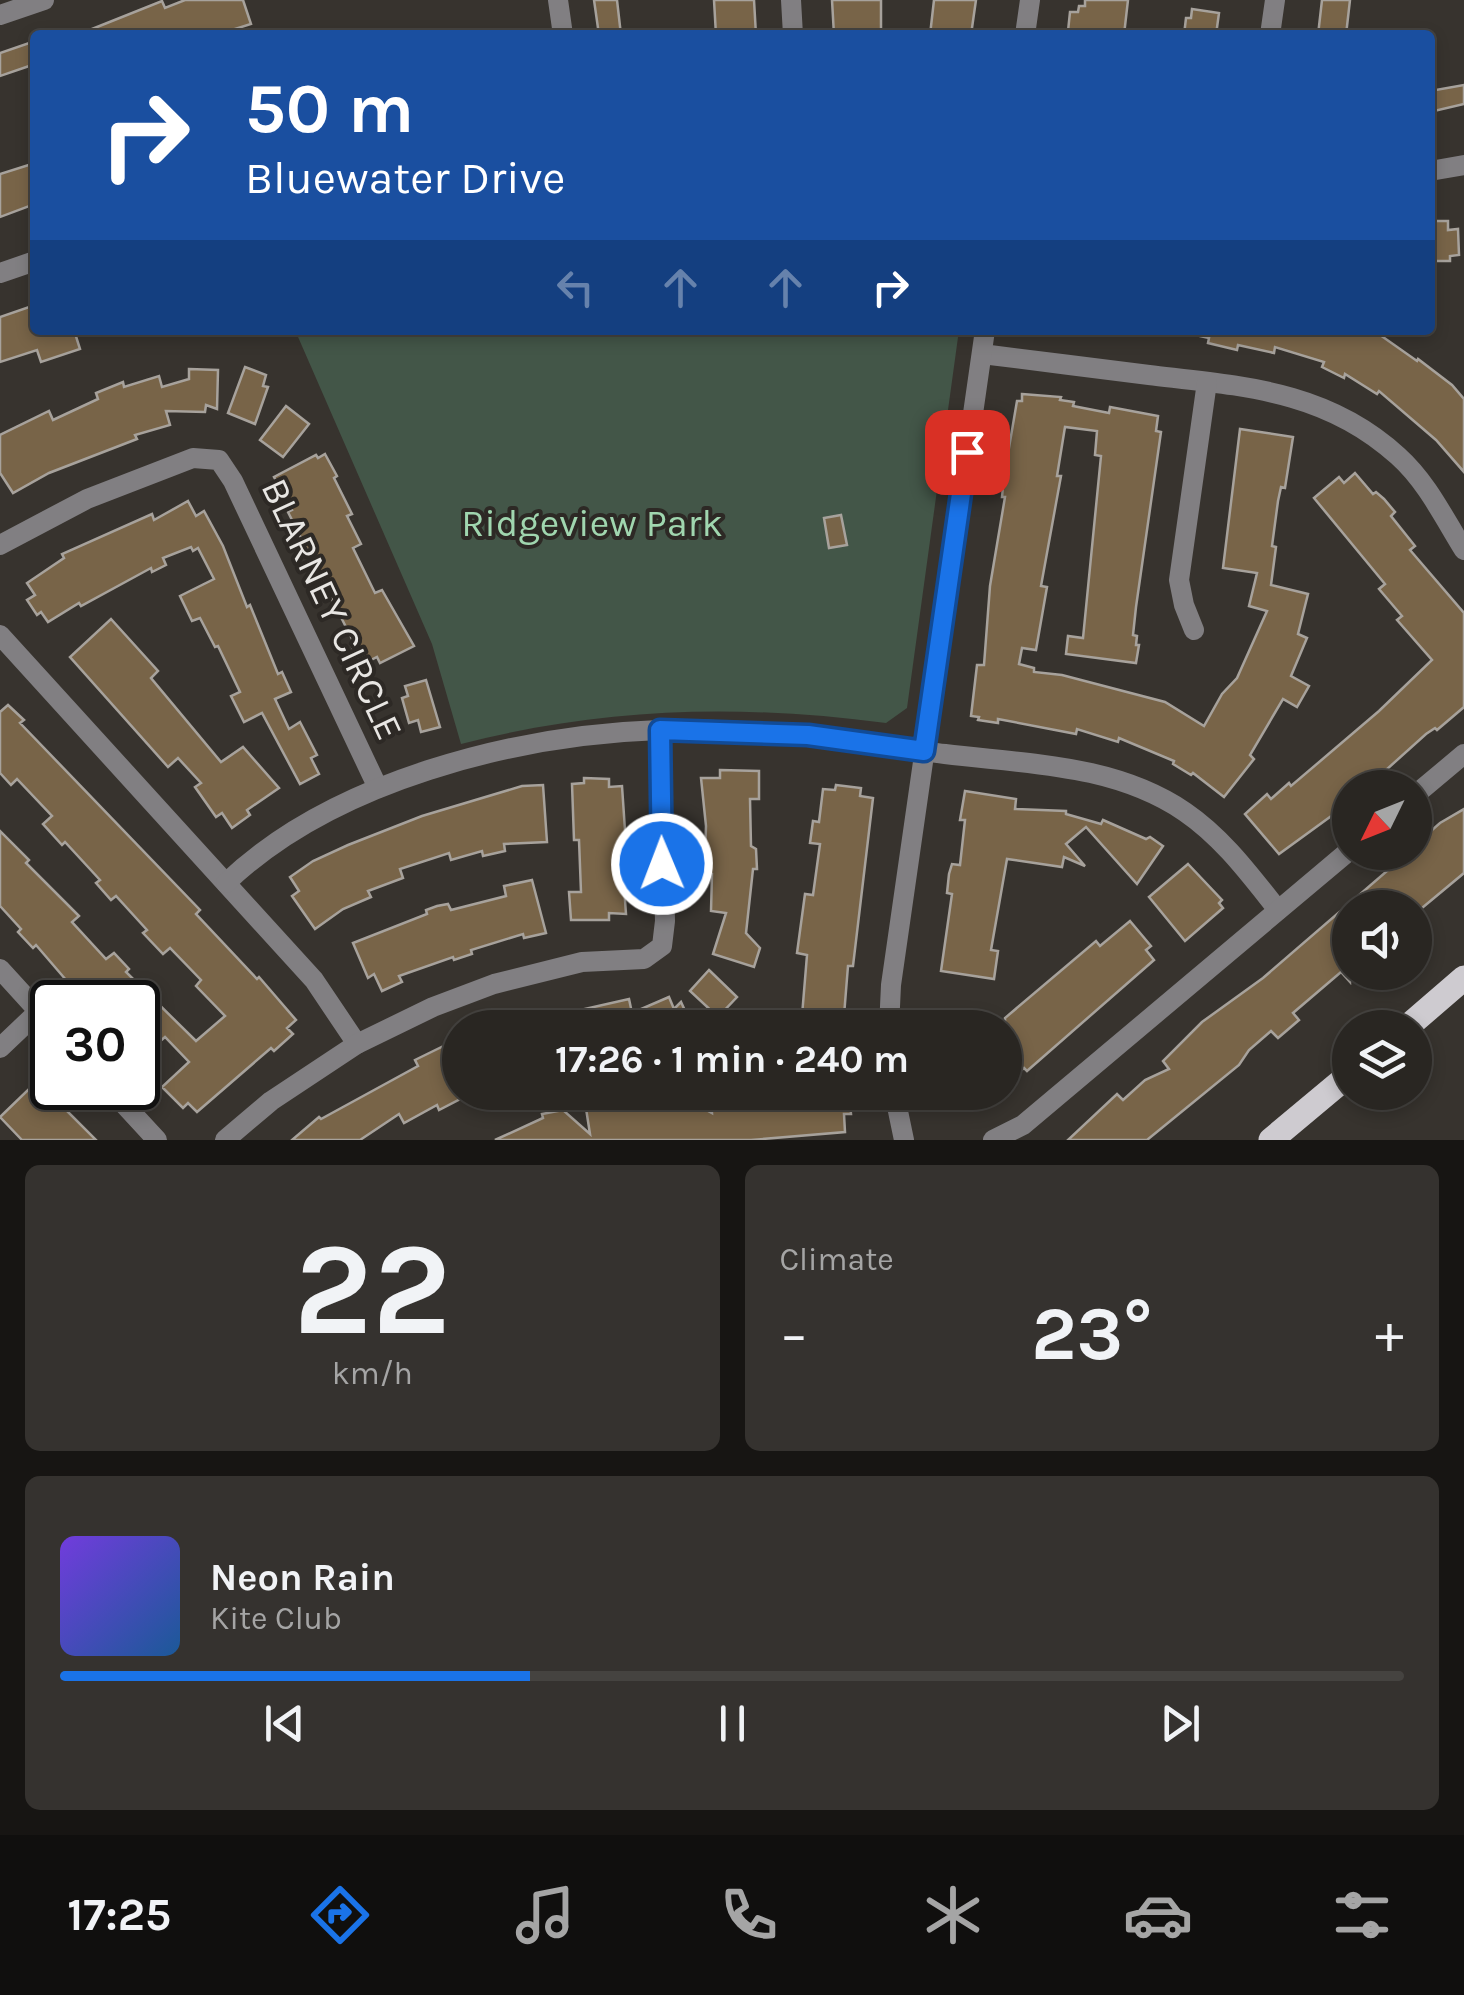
<!DOCTYPE html>
<meta charset="utf-8">
<style>
body{margin:0;font-family:Karla,sans-serif;background:#35322f;color:#f1f3f6;height:100vh;display:flex;flex-direction:column;font-size:38px;white-space:nowrap}
*{box-sizing:border-box;margin:0}
p{font-size:32px;color:#a5a5a5}
.icon{flex:none;width:55px;height:55px;fill:none;stroke:currentColor;stroke-width:2;stroke-linecap:round;stroke-linejoin:round}
.map{position:relative;height:1140px;overflow:hidden}
.details{display:flex;flex-direction:column;gap:25px;padding:25px;background:#171513;flex:1}
.details>*{flex:none}
.hud{position:absolute;left:30px;top:30px;width:1405px;height:305px;border-radius:10px;box-shadow:0 5px 15px #0003,0 0 0 2px #454340;background:#1a4fa0;color:#fff;overflow:hidden}
.needle{width:65px;rotate:227deg}
.buttons{position:absolute;left:1332px;top:770px;display:grid;gap:20px}
.buttons a{display:grid;place-items:center;width:100px;height:100px;border-radius:50%;background:#292622;box-shadow:0 5px 15px #0003,0 0 0 2px #454340;font-size:50px}
.speed{position:absolute;left:30px;top:980px;display:flex;gap:20px;font-size:50px;font-weight:700;text-align:center}
.speed>*{display:grid;place-content:center;width:130px;height:130px;border-radius:50%;background:#292622;box-shadow:0 5px 15px #0003,0 0 0 2px #454340;line-height:1}
.speed .limit{border:5px solid #111;border-radius:15px;background:#fff;color:#111}
.pin{position:absolute;display:grid;place-items:center;width:85px;height:85px;color:#fff;margin:-42px;border-radius:20px;box-shadow:0 5px 15px #0006}
.me{position:absolute;width:110px;margin:-55px;rotate:359deg;stroke-linejoin:round;filter:drop-shadow(0 0 8px #0008)}
.turn{display:flex;align-items:center;gap:35px;height:210px;padding:0 50px;font-size:45px}
.turn .icon{width:130px;height:130px;stroke-width:2.5}
.turn b{display:block;font-size:70px;line-height:85px}
.lanes{display:flex;align-items:center;height:95px;padding:0 50px;background:#0003;justify-content:center;gap:50px;direction:ltr}
.lanes .off{opacity:.35}
.big{font-size:75px;font-weight:700;line-height:1.1}
.details .card{flex:1;display:flex;flex-direction:column;justify-content:center;gap:15px;min-width:0;padding:0 35px;border-radius:15px;background:#35322f}
.details .dial{align-items:center;gap:0}
.dial b{font-size:130px;line-height:1}
.song{display:flex;align-items:center;gap:30px}
.cover{width:120px;height:120px;border-radius:15px;background:linear-gradient(135deg,hsl(260 70% 55%),hsl(210 70% 35%))}
.played{height:10px;border-radius:5px;background:linear-gradient(90deg,#1a73e8 35%,#454340 35%)}
.keys{display:flex;justify-content:space-around;direction:ltr}
.heat{display:flex;justify-content:space-between;align-items:center;font-size:55px;direction:ltr}
.details .tiles{flex:1;display:grid;gap:25px;grid-template-columns:1fr 1fr}
.card:last-child{grid-column:span 2}
.trip{position:absolute;left:442px;top:1010px;width:580px;height:100px;border-radius:50px;background:#292622;box-shadow:0 5px 15px #0003,0 0 0 2px #454340;font-weight:700;line-height:100px;text-align:center}
.tab-bar{display:flex;height:160px;justify-content:space-around;align-items:center;background:#100f0e;color:#a5a5a5}
.tab-bar .icon{width:70px;height:70px}
.tab-bar .selected{color:#1a73e8}
.tab-bar b{font-size:45px;color:#f1f3f6}
.map>svg:first-child{display:block}
.green{fill:#435648}
.building{fill:#786448;stroke:#a7a29c;stroke-width:2.5}
.lines{fill:none;stroke-linecap:round;stroke-linejoin:round}
.minor{stroke:#817f82;stroke-width:20}
.major{stroke:#cecbd0;stroke-width:25}
.route-casing{stroke:#114b97;stroke-width:25}
.route{stroke:#1a73e8;stroke-width:18}
.labels{text-anchor:middle;dominant-baseline:central;stroke-width:8;stroke-linejoin:round;paint-order:stroke}
.park-label{font-size:38px;fill:#a0d6af;stroke:#2d2925}
.street-label{font-size:38px;fill:#e8e6e3;stroke:#2d2925}
</style>
<div class="map">
<svg width="1464" height="1140" viewBox="0 0 1464 1140">
<rect width="100%" height="100%" fill="#37332e"/>
<!-- green -->
<path class="green" d="M295 330H959L907 708 886 723C738 704 606 707 461 744L432 644Z"/>
<!-- building -->
<g class="building">
<path d="M185 0H243L251 24 216 35H77L162 1 165 8Z"/>
<path d="M594 0H617L621 35H599Z"/>
<path d="M714 0H754L756 35H716Z"/>
<path d="M832 0H881V35H834Z"/>
<path d="M934 0H976L971 35H930Z"/>
<path d="M1085 0H1128L1124 35 1068 31 1070 12H1078L1079 6H1085Z"/>
<path d="M1322 0H1350L1346 35H1318Z"/>
<path d="M1192 9 1219 13 1216 35H1184L1186 18H1191Z"/>
<path d="M35 41V64L0 76V53Z"/>
<path d="M1464 85V104L1430 112V91Z"/>
<path d="M35 163V204L0 217V174Z"/>
<path d="M1430 221H1448V230L1458 229 1459 255 1450 256V261H1430Z"/>
<path d="M35 305V330H74L80 349 41 362 37 350 0 362V317Z"/>
<path d="M1201 330H1373L1417 361 1418 359 1452 385 1464 399V472L1436 440 1379 391 1377 394 1345 374 1344 378 1322 367 1324 362 1275 347 1274 353 1238 345 1237 350 1208 343 1209 338 1200 336Z"/>
<path d="M245 367 266 375 263 386 268 387 255 424 228 413Z"/>
<path d="M189 369 218 370 217 409 206 405 205 412 166 411 170 425 135 435 137 439 49 473 13 493 0 473V435L49 411 53 420 98 399 96 393 123 382 124 387 159 376 162 387 189 379Z"/>
<path d="M1022 394 1061 397 1060 400 1074 402 1073 406 1109 413 1110 407 1158 416 1156 431 1161 432 1136 607 1133 635 1137 636 1136 645H1139L1136 663 1066 654 1068 636 1083 638 1101 456 1095 455 1097 431 1065 427 1057 476H1061L1041 586 1047 587 1036 650 1022 648 1019 664 1034 668V672L1062 675 1165 702 1204 726 1222 694 1237 678 1267 611 1249 606 1257 573 1223 568 1240 429 1293 437 1285 488 1281 487 1278 501 1272 546 1276 547 1271 585 1308 594 1298 634 1307 638 1291 676 1309 686 1297 707 1283 699 1250 755 1254 759 1224 797 1193 773 1191 775 1173 764 1174 761 1119 738 1118 742 1077 729 1076 734 998 719V723L978 720 979 717 971 716 977 665H984L990 586 1005 497H1002L1004 477 1017 401H1022Z"/>
<path d="M286 406 309 424 283 457 260 440Z"/>
<path d="M325 454 337 476 334 478 352 514 347 516 361 544 353 548 375 593 382 590 414 646 380 663 377 657 361 665 351 645 354 643 288 512 292 510 274 477 316 455 318 458Z"/>
<path d="M1355 473 1373 494 1376 492 1384 499 1395 512 1391 516 1415 546 1410 550 1464 613V707L1437 730 1435 728 1426 734 1366 788H1350V797L1334 814 1279 854 1245 814 1267 794 1271 799 1289 783 1291 786 1379 711 1432 660 1397 620 1402 616 1379 589 1385 584 1314 498 1339 477 1344 483Z"/>
<path d="M188 501 196 516 204 511 223 546 247 607 250 605 278 674 282 672 291 692 275 699 289 729 300 722 317 755 311 758 319 774 300 784 262 713 244 722 231 696 240 692 218 646 215 647 200 618 192 621 180 596 214 579 198 548 193 551 191 547 163 558 166 565 152 572 151 568 81 606 79 603 48 622 41 612 37 615 27 600 35 595 27 583 64 558 62 554 152 514 154 520Z"/>
<path d="M841 515 847 545 829 548 824 518Z"/>
<path d="M111 619 158 671 151 678 221 762 243 747 279 788 247 810 250 815 232 828 222 813 216 817 195 787 201 783 178 758 168 767 70 657Z"/>
<path d="M426 680 440 727 421 732 418 720 409 723 402 698 408 696 405 686Z"/>
<path d="M8 705 24 720 20 723 200 910 196 914 257 979 259 977 296 1020 287 1028 293 1034 274 1051 271 1048 197 1112 188 1103 183 1108 162 1087 189 1062 165 1037 151 1049 147 1045 138 1053V1002H85L36 945 33 948 18 932 21 929 0 906V831L29 860 26 863 79 916 72 922 106 959 114 953 129 969 126 972 196 1041 225 1016 196 986 201 980 170 948 163 954 143 933 147 930 116 896 111 900 96 883 100 880 65 842 62 845 43 824 52 816 17 779 11 785 0 773V712Z"/>
<path d="M720 770 759 771V799H750L751 846 756 849 757 869H753L746 933 760 948 754 967 713 954 726 913 711 911 712 874H700V857L705 856 706 826 701 778H720Z"/>
<path d="M584 778 609 779V787L622 786 626 845H621L626 914 609 913V920H571L569 892H581L579 840H574L572 784 584 783Z"/>
<path d="M543 785 547 842 504 844 505 851 483 856 482 851 451 860 449 853 400 869 403 878 368 891 371 897 343 909 315 929 292 896 299 891 290 877 313 861 348 845 422 816 522 786Z"/>
<path d="M836 785 861 788 860 796 873 798 853 966H848L843 1028H801L807 955 797 953 805 894 813 895 820 844 810 843 813 821 819 822 823 789 835 790Z"/>
<path d="M965 791 1016 799 1015 809 1066 811V814L1101 824 1103 820 1146 839 1150 837 1163 846 1137 884 1086 827 1066 844 1085 866 1064 857 1062 867 1007 859 991 950 998 951 994 979 941 971 952 894 947 893 949 874 952 864 960 865 965 820H960Z"/>
<path d="M1464 809V873L1422 908H1350V982L1341 972 1293 1013 1299 1020 1278 1038 1271 1031 1249 1050 1239 1065 1147 1140H1068L1117 1094 1123 1100 1145 1080 1169 1069 1163 1061 1202 1022 1263 978 1409 852H1415V845L1440 823Z"/>
<path d="M1188 864 1222 900 1219 903 1223 908 1185 941 1149 897Z"/>
<path d="M532 880 546 933 524 938 523 934 471 950 472 954 454 960 453 957 399 976 402 982 382 991 374 974 368 978 353 943 427 914 426 910 437 906 448 904 451 910 506 896 504 886Z"/>
<path d="M1130 921 1151 946 1146 950 1154 960 1027 1071 1024 1068 1005 1083V1018L1096 941 1100 946Z"/>
<path d="M709 970 737 997 718 1017 690 991Z"/>
<path d="M669 997 674 1009 681 1002 693 1028H546L545 1018 629 999 632 1013Z"/>
<path d="M460 1038V1092L464 1097 439 1110 437 1105 404 1123 399 1114 360 1140H292L319 1117 321 1119 418 1066 415 1060Z"/>
<path d="M48 1085 60 1098 57 1101 96 1140H22L0 1117 29 1089 36 1096Z"/>
<path d="M711 1092H767L768 1100 821 1096V1092H849L851 1114H844L845 1132 751 1140H495L543 1118 542 1114 563 1110 590 1134 585 1102 601 1099 650 1095 651 1104 688 1100 712 1113Z"/>
</g>
<g class="lines">
<!-- minor -->
<g class="minor">
<path d="M558 0 563 35"/>
<path d="M791 0 793 35"/>
<path d="M0 15 44 0"/>
<path d="M1025 35 1030 0"/>
<path d="M1270 35 1275 0"/>
<path d="M1430 171 1464 165"/>
<path d="M0 273 35 261"/>
<path d="M982 354C1038 361 1093 368 1149 375 1242 386 1326 390 1398 456 1427 482 1444 518 1464 550"/>
<path d="M0 545 87 499 193 458 219 460 233 481 378 788"/>
<path d="M1194 630 1184 605 1179 580 1207 382"/>
<path d="M0 635 314 980 357 1044"/>
<path d="M1415 795 1464 754"/>
<path d="M226 883C332 781 515 735 659 730 755 726 850 742 945 754 1026 764 1115 764 1185 812 1223 838 1250 875 1278 910"/>
<path d="M0 969 52 1026"/>
<path d="M889 1028 891 985 985 330"/>
<path d="M0 1048 39 1011"/>
<path d="M109 1088 157 1140"/>
<path d="M894 1092 904 1140"/>
<path d="M225 1140 271 1101 357 1044 433 1007 494 984 582 962 644 959 662 946 665 921 660 730"/>
<path d="M993 1140 1023 1125 1350 850"/>
</g>
<!-- major -->
<g class="major">
<path d="M1406 1028 1464 978"/>
<path d="M1271 1140 1350 1074"/>
</g>
</g>
<g class="lines">
<defs>
<path id="route" d="M662 864 660 730 808 735 924 751 967 452"/>
</defs>
<!-- route casing -->
<use href="#route" class="route-casing"/>
<!-- route -->
<use href="#route" class="route"/>
</g>
<g class="labels">
<!-- park labels -->
<g class="park-label">
<text x="592" y="523">Ridgeview Park</text>
</g>
<!-- street labels -->
<g class="street-label">
<text transform="translate(332 609) rotate(65)">BLARNEY CIRCLE</text>
</g>
</g>
</svg>
<div class="buttons">
<a><svg class="needle" viewBox="-14 -14 28 28"><path d="M0-13l5 13h-10z" fill="#e53935"/><path d="M0 13l5-13h-10z" fill="#a5a5a5"/></svg></a>
<a><svg class="icon" aria-label="sound" viewBox="0 0 24 24"><path d="M4 9h4l5-4v14l-5-4H4zM17 9q2 3 0 6"/></svg></a>
<a><svg class="icon" aria-label="layers" viewBox="0 0 24 24"><path d="M12 4l9 5-9 5-9-5zM3 14l9 5 9-5"/></svg></a>
</div>
<div class="speed"><div class="limit">30</div></div>
<div class="pin" style="left:967px;top:452px;background:#d93025"><svg class="icon" aria-label="arrive" viewBox="0 0 24 24"><path d="M6 21V4h12l-3 4 3 4H6"/></svg></div>
<svg class="me" style="left:662px;top:864px" viewBox="-20 -20 40 40"><circle r="17" fill="#1a73e8" stroke="#fff" stroke-width="3"/><path d="M0-11L8 9 0 5-8 9z" fill="#fff"/></svg>
<div class="trip">17:26 · 1 min · 240 m</div>
<div class="hud">
<div class="turn"><svg class="icon" aria-label="right" viewBox="0 0 24 24"><path d="M7 20v-9h11M14 6l5 5-5 5"/></svg><div><b>50 m</b>Bluewater Drive</div></div>
<div class="lanes"><svg class="icon off" aria-label="left" viewBox="0 0 24 24"><path d="M17 20v-9H6M10 6l-5 5 5 5"/></svg><svg class="icon off" aria-label="ahead" viewBox="0 0 24 24"><path d="M12 20V5M6 11l6-6 6 6"/></svg><svg class="icon off" aria-label="ahead" viewBox="0 0 24 24"><path d="M12 20V5M6 11l6-6 6 6"/></svg><svg class="icon" aria-label="right" viewBox="0 0 24 24"><path d="M7 20v-9h11M14 6l5 5-5 5"/></svg></div>
</div>
</div>
<section class="details">
<div class="tiles">
<div class="card dial"><b>22</b><p>km/h</p></div>
<div class="card"><p>Climate</p>
<div class="heat"><a>−</a><b class="big">23°</b><a>+</a></div>
</div>
<div class="card">
<div class="song"><i class="cover"></i><div><b>Neon Rain</b><p>Kite Club</p></div></div>
<div class="played"></div>
<div class="keys"><svg class="icon" aria-label="previous" viewBox="0 0 24 24"><path d="M18 5L8 12l10 7zM5 5v14"/></svg><svg class="icon" aria-label="pause" viewBox="0 0 24 24"><path d="M8 5v14M16 5v14"/></svg><svg class="icon" aria-label="next" viewBox="0 0 24 24"><path d="M6 5l10 7-10 7zM19 5v14"/></svg></div>
</div>
</div>
</section>
<nav class="tab-bar">
<b>17:25</b>
<svg class="icon selected" aria-label="directions" viewBox="0 0 24 24"><path d="M12 3l9 9-9 9-9-9zM9 14v-3h6M13 9l2 2-2 2"/></svg>
<svg class="icon" aria-label="music" viewBox="0 0 24 24"><path d="M9 18V5l10-2v13"/><circle cx="6" cy="18" r="3"/><circle cx="16" cy="16" r="3"/></svg>
<svg class="icon" aria-label="phone" viewBox="0 0 24 24"><path d="M5 4h4l2 5-3 2q2 4 5 5l2-3 5 2v4C11 20 4 13 5 4z"/></svg>
<svg class="icon" aria-label="climate" viewBox="0 0 24 24"><path d="M12 3v18M4 7l16 10M4 17L20 7"/></svg>
<svg class="icon" aria-label="car" viewBox="0 0 24 24"><path d="M5 17H2v-5l4-1 3-4h7l3 4 3 1v5h-3M9 17h6M6 11h13"/><circle cx="7" cy="17" r="2"/><circle cx="17" cy="17" r="2"/></svg>
<svg class="icon" aria-label="filters" viewBox="0 0 24 24"><path d="M4 7h16M4 17h16"/><circle cx="9" cy="7" r="2"/><circle cx="15" cy="17" r="2"/></svg>
</nav>
